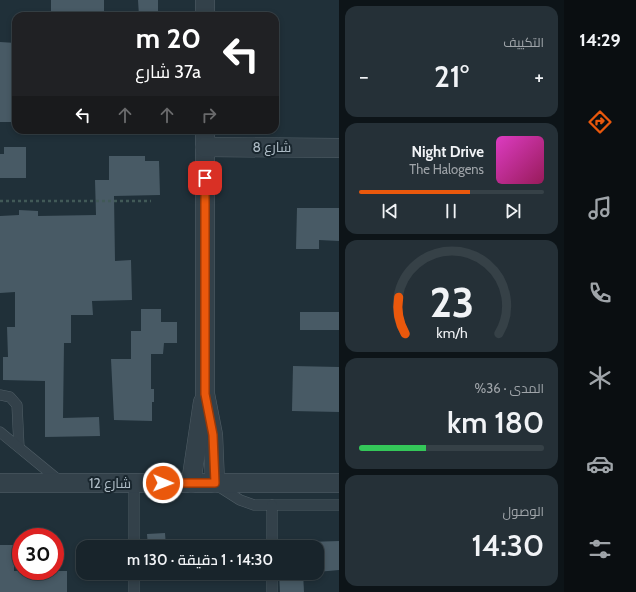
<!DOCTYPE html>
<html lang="ar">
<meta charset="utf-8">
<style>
body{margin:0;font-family:Cabin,Cairo,sans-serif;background:#253037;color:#f1f3f6;direction:rtl;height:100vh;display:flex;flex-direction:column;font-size:15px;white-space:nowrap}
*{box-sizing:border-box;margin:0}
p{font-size:13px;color:#9fa4a9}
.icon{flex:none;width:22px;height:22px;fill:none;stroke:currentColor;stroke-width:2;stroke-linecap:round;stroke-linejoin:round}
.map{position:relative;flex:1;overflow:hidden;direction:ltr}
.panel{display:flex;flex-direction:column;gap:6px;padding:6px;background:#0d1418;width:225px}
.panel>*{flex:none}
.top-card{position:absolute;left:12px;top:12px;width:267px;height:122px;border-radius:12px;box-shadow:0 2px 6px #0003,0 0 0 1px #364147;direction:rtl;background:#202124;color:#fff;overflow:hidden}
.speed{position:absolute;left:12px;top:528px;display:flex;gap:8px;font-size:20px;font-weight:700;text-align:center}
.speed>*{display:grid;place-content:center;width:52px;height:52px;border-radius:50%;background:#18242b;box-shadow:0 2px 6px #0003,0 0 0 1px #364147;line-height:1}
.speed .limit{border:6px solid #d22;background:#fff;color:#111}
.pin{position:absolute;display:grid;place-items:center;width:34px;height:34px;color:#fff;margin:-17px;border-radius:8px;box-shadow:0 2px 6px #0006}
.me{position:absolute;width:44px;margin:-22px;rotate:91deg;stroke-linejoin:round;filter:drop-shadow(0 0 3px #0008)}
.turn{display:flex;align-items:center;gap:14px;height:84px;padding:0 12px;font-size:18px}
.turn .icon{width:52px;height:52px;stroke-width:2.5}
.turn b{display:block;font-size:28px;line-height:34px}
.lanes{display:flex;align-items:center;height:38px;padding:0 12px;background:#0003;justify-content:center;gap:20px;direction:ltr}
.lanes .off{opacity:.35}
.big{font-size:30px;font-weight:600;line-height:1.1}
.panel .card{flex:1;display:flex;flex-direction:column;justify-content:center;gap:6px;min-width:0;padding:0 14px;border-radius:12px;background:#253037}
.panel .dial{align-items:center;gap:0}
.dial svg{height:104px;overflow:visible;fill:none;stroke:#364147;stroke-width:7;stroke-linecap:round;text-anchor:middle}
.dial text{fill:#f1f3f6;stroke:none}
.song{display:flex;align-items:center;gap:12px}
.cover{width:48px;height:48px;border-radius:6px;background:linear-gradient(135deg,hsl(310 70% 55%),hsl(330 70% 35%))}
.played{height:4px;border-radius:2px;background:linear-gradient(90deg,#ea580c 60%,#364147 60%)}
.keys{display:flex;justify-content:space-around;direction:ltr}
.heat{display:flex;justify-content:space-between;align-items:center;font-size:22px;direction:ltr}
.charge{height:6px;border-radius:3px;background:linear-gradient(90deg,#34c759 36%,#364147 0)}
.trip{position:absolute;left:76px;top:540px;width:248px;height:40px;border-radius:12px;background:#18242b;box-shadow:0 2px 6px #0003,0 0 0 1px #364147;font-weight:600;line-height:40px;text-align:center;direction:rtl}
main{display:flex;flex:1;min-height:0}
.tabs{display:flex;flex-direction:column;width:72px;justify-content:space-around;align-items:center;background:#0a0e11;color:#9fa4a9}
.tabs .icon{width:28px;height:28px}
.tabs .on{color:#ea580c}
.tabs b{font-size:18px;color:#f1f3f6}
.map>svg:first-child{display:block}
.building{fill:#485a65}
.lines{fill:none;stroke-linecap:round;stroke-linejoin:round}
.service-casing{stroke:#515f67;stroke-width:11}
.minor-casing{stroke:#515f67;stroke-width:20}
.path{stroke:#415957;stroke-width:2.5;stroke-dasharray:3 3;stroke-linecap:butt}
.service{stroke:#33414a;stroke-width:10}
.minor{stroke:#33414a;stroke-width:19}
.route-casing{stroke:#983908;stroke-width:10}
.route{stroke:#ea580c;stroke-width:7}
.labels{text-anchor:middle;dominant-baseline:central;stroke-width:4;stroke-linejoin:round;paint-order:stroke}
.street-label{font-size:14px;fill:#aebcc6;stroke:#19262e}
</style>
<main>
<nav class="tabs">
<b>14:29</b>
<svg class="icon on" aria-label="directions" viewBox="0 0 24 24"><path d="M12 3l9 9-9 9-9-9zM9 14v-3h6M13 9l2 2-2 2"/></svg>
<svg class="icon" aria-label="music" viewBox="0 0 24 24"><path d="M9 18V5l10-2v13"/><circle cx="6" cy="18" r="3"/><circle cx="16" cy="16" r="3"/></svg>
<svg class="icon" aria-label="phone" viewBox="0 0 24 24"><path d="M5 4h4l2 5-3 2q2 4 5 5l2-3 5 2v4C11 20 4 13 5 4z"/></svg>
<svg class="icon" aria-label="climate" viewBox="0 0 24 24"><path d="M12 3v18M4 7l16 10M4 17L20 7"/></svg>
<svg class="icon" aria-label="car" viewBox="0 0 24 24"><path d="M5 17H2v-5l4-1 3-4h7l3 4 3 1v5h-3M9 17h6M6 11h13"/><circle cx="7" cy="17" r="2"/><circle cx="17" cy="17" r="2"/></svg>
<svg class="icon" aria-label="filters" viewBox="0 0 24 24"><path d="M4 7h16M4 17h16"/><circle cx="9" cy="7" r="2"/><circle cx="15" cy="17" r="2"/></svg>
</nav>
<section class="panel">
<div class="card"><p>التكييف</p>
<div class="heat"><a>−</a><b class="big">21°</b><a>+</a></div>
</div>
<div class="card">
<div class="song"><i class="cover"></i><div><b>Night Drive</b><p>The Halogens</p></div></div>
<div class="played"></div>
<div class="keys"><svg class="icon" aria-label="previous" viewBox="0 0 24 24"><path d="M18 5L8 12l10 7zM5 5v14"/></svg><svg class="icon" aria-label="pause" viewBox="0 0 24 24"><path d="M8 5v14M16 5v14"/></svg><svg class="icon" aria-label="next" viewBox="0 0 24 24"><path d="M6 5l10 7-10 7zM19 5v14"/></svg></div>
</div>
<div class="card dial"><svg viewBox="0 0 100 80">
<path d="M14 69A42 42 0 1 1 86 69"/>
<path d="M14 69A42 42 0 0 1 9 41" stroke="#ea580c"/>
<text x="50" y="56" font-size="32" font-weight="700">23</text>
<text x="50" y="72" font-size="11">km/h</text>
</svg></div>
<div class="card"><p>المدى · 36%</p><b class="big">180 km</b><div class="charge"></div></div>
<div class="card"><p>الوصول</p><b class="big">14:30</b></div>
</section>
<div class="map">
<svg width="339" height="592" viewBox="0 0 339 592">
<rect width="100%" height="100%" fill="#203039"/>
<!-- building -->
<g class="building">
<rect x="51" y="0" width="53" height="16"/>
<path d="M138 0H158V16H139Z"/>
<path d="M0 42 16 43V122H0Z"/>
<path d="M4 147H26V178H0V154H4Z"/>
<path d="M109 156H145V161H159L160 195 114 196 115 261 131 260 132 300 92 301 93 315H71V343H64L63 418 99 417 100 436 45 437V381L3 380V357H8L7 327H15V292L0 293V216L19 215V210L38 211V216L96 215 95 180H109Z"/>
<path d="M297 208H339V241L319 240V249H296Z"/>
<path d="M141 309H161V322H177V343H164L163 354H151V389H154V402H152V421L114 420 111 359H131V331H141Z"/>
<rect x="300" y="312" width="39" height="18"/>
<path d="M293 366 339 367V412L292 411Z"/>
<path d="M165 533 166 547H148L147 534Z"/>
<path d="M339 541V570L317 572V547H278V543Z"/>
<path d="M0 545H14V571H67V592H0Z"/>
<path d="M279 573H303L304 592H280Z"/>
</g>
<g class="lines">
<defs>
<g id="service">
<path d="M0 395 10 397 17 405 19 447"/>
<path d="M0 432 61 482"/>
<path d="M218 486 240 500 254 505H339"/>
<path d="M272 505V547"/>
<path d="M134 547V483"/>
<path d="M272 573V592"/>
<path d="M134 592V573"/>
</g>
<g id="minor">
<path d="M205 0V16"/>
<path d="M205 130V394L213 435 215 483"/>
<path d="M205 147 339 148"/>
<path d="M0 483H339"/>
<path d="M191 483 203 402"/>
</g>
</defs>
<!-- service casing -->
<use href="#service" class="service-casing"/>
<!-- minor casing -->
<use href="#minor" class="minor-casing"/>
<!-- path -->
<path class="path" d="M0 201H151"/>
<!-- service -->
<use href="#service" class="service"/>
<!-- minor -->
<use href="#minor" class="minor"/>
</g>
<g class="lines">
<defs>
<path id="route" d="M163 483H215L213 435 205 394V178"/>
</defs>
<!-- route casing -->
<use href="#route" class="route-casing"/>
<!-- route -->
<use href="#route" class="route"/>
</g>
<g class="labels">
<!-- street labels -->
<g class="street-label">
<text x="272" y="147">شارع 8</text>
<text x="110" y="483">شارع 12</text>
</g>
</g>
</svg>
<div class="speed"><div class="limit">30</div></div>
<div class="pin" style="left:205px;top:178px;background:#d93025"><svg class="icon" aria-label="arrive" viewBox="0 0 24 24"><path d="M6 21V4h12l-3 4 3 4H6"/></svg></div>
<svg class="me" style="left:163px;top:483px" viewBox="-20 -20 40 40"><circle r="17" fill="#ea580c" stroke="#fff" stroke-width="3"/><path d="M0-11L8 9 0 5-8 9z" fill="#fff"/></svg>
<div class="trip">14:30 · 1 دقيقة · 130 m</div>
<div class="top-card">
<div class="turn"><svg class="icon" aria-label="left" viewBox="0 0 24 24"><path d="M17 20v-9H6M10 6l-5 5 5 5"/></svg><div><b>20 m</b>37a شارع</div></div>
<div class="lanes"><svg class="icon" aria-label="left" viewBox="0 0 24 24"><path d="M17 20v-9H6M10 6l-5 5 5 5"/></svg><svg class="icon off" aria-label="ahead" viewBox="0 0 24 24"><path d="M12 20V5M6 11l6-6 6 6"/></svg><svg class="icon off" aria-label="ahead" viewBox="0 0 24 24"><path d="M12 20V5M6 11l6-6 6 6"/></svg><svg class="icon off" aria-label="right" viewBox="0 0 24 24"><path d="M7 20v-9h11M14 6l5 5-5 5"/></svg></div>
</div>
</div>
</main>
